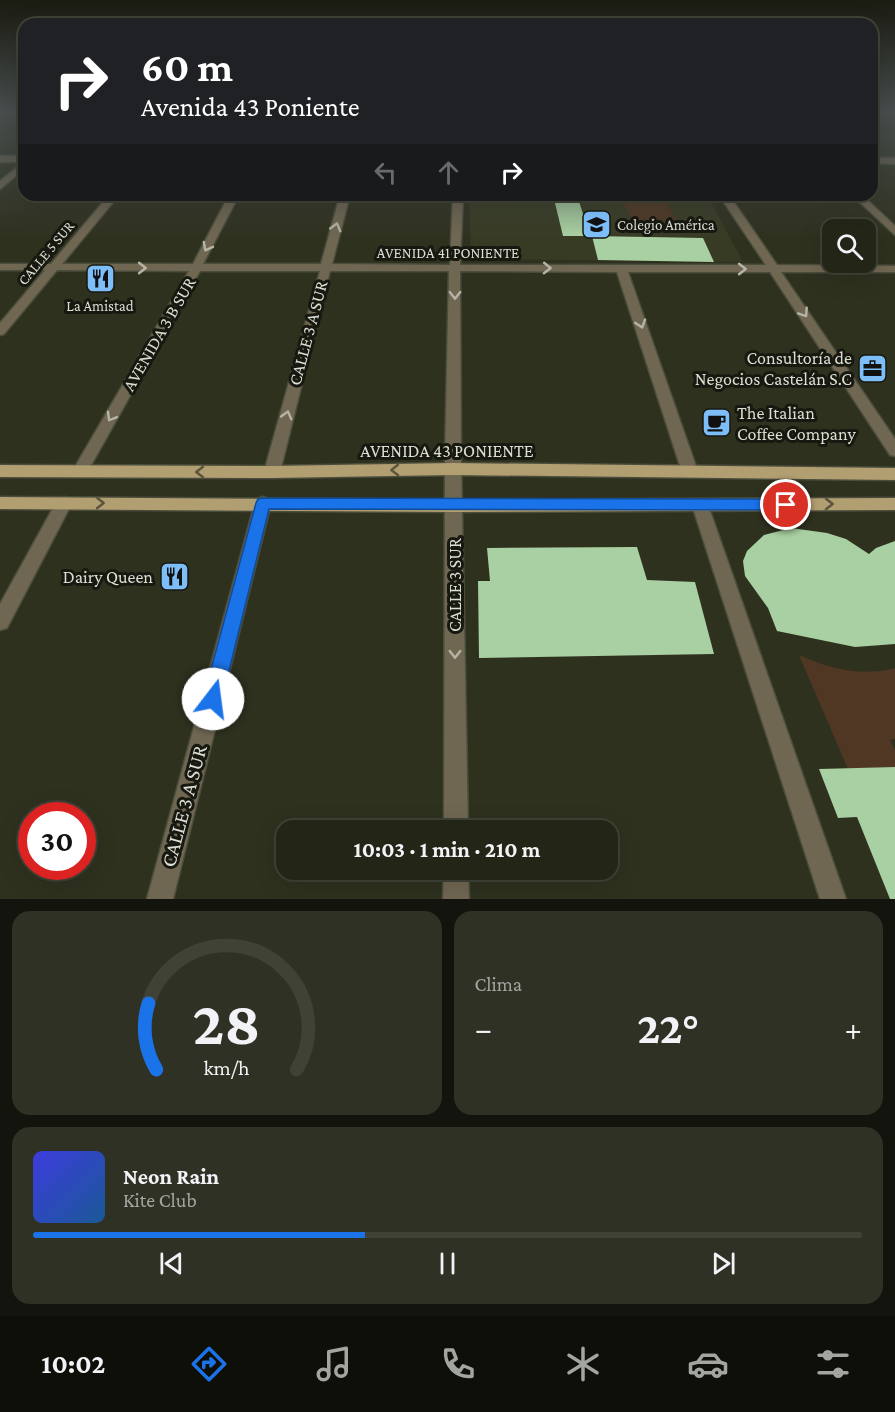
<!DOCTYPE html>
<html lang="es">
<meta charset="utf-8">
<style>
body{margin:0;font-family:"Crimson Pro",serif;background:#2f3124;color:#f1f3f6;height:100vh;display:flex;flex-direction:column;font-size:22px;white-space:nowrap}
*{box-sizing:border-box;margin:0}
p{font-size:20px;color:#a3a5a1}
.icon{flex:none;width:33px;height:33px;fill:none;stroke:currentColor;stroke-width:2;stroke-linecap:round;stroke-linejoin:round}
.map{position:relative;height:899px;overflow:hidden}
.panel{display:flex;flex-direction:column;gap:12px;padding:12px;background:#13140d;flex:1}
.panel>*{flex:none}
.banner{position:absolute;left:18px;top:18px;width:860px;height:183px;border-radius:18px;box-shadow:0 6px 24px #0002,0 0 0 2px #404236;background:#202124;color:#fff;overflow:hidden}
.buttons{position:absolute;left:822px;top:219px;display:grid;gap:12px}
.buttons a{display:grid;place-items:center;width:54px;height:54px;border-radius:12px;background:#232517;box-shadow:0 6px 24px #0002,0 0 0 2px #404236;font-size:30px}
.speed{position:absolute;left:18px;top:802px;display:flex;gap:12px;font-size:30px;font-weight:700;text-align:center}
.speed>*{display:grid;place-content:center;width:78px;height:78px;border-radius:50%;background:#232517;box-shadow:0 6px 24px #0002,0 0 0 2px #404236;line-height:1}
.speed .limit{border:9px solid #d22;background:#fff;color:#111}
.pin{position:absolute;display:grid;place-items:center;width:51px;height:51px;color:#fff;margin:-26px;border:3px solid #fff;border-radius:50%;box-shadow:0 2px 6px #0007}
.me{position:absolute;width:66px;margin:-33px;rotate:15deg;stroke-linejoin:round;filter:drop-shadow(0 0 4px #0008)}
.turn{display:flex;align-items:center;gap:21px;height:126px;padding:0 24px;font-size:27px}
.turn .icon{width:78px;height:78px;stroke-width:2.5}
.turn b{display:block;font-size:42px;line-height:51px}
.lanes{display:flex;align-items:center;height:57px;padding:0 24px;background:#0003;justify-content:center;gap:30px;direction:ltr}
.lanes .off{opacity:.35}
.big{font-size:45px;font-weight:700;line-height:1.1}
.panel .card{flex:1;display:flex;flex-direction:column;justify-content:center;gap:9px;min-width:0;padding:0 21px;border-radius:18px;background:#2f3124}
.panel .dial{align-items:center;gap:0}
.dial svg{height:156px;overflow:visible;fill:none;stroke:#404236;stroke-width:7;stroke-linecap:round;text-anchor:middle}
.dial text{fill:#f1f3f6;stroke:none}
.song{display:flex;align-items:center;gap:18px}
.cover{width:72px;height:72px;border-radius:9px;background:linear-gradient(135deg,hsl(240 70% 55%),hsl(210 70% 35%))}
.played{height:6px;border-radius:3px;background:linear-gradient(90deg,#1a73e8 40%,#404236 40%)}
.keys{display:flex;justify-content:space-around;direction:ltr}
.heat{display:flex;justify-content:space-between;align-items:center;font-size:33px;direction:ltr}
.panel .tiles{flex:1;display:grid;gap:12px;grid-template-columns:1fr 1fr}
.card:last-child{grid-column:span 2}
.trip{position:absolute;left:276px;top:820px;width:342px;height:60px;border-radius:18px;background:#232517;box-shadow:0 6px 24px #0002,0 0 0 2px #404236;font-weight:700;line-height:60px;text-align:center}
.tabs{display:flex;height:96px;justify-content:space-around;align-items:center;background:#0e0f09;color:#a3a5a1}
.tabs .icon{width:42px;height:42px}
.tabs .active{color:#1a73e8}
.tabs b{font-size:27px;color:#f1f3f6}
.map>svg:first-child{display:block}
.built{fill:#383b24}
.green{fill:#503723}
.building{fill:#a9d0a2}
.lines{fill:none;stroke-linecap:round;stroke-linejoin:round}
.minor-casing{stroke:#4b4d3c;stroke-width:3}
.major-casing{stroke:#4b4d3c;stroke-width:3}
.minor{fill:#706752;fill-rule:evenodd}
.major{fill:#b19e71;fill-rule:evenodd}
.oneway{stroke:#b6b4a6}
.oneway2{stroke:#5c543c}
.route{fill:#1a73e8;stroke:#114b97;stroke-width:1.5}
.labels{text-anchor:middle;dominant-baseline:central;stroke-width:6;stroke-linejoin:round;paint-order:stroke}
.far-poi-label{font-size:15px;fill:#dcded3;stroke:#171810;text-anchor:start}
.far-street-label{font-size:15px;fill:#dcded3;stroke:#171810}
.street-label{font-size:18px;fill:#dcded3;stroke:#171810}
.poi-label{font-size:18px;fill:#dcded3;stroke:#171810;text-anchor:end}
.near-street-label{font-size:21px;fill:#dcded3;stroke:#171810}
</style>
<div class="map">
<svg width="895" height="899" viewBox="0 0 895 899">
<rect width="100%" height="100%" fill="#2f311f"/>
<!-- built -->
<path class="built" d="M469 195H707L743 262 478 259 471 255Z"/>
<!-- green -->
<g class="green">
<path d="M620 195H663L676 220H632Z"/>
<path d="M799 655C830 669 861 677 895 668V739L890 740 895 750V767L848 769Z"/>
</g>
<!-- building -->
<g class="building">
<path d="M553 195H577L590 236H563Z"/>
<path d="M592 236 703 238 714 262 598 260Z"/>
<path d="M791 528 827 533 846 539 869 554 876 548 895 541V644L855 647 777 631 768 608 745 576 743 561 747 551 764 535Z"/>
<path d="M637 547 647 580 695 582 714 654 479 658 478 581H490L487 548Z"/>
<path d="M895 767V899H890L857 817 838 818 819 769Z"/>
</g>
<g class="lines">
<defs>
<g id="minor">
<rect x="0" y="156" width="24" height="6"/>
<path d="M895 158V164L872 163V158Z"/>
<path d="M24 162V169L0 189V181Z"/>
<path d="M109 195H119L62 264H193L229 195H239L203 264H321L340 195H350L332 264 450 265 453 195H463L460 265H766L719 195H729L777 265 895 266V272H781L895 439V456L890 455 770 272H628L698 472 695 476H685L682 472 617 272 460 271 461 459 468 831H444L445 459 449 271H330L280 472 277 476H267L264 472 320 271H200L85 476H75L72 472 189 271 57 270 4 334 0 335V323L45 270H0V264H51Z"/>
<path d="M852 195H862L895 226V235Z"/>
<path d="M64 497 70 499 72 503 7 628 0 630V604L58 499Z"/>
<path d="M263 497 269 499 271 503 173 899H147L255 503 257 499Z"/>
<path d="M700 499 706 501 708 505 846 899H820L692 505 694 501Z"/>
<path d="M444 870H468L469 899H443Z"/>
</g>
<g id="major">
<path d="M453 463 895 468V480L453 475 272 478 0 477V465L272 466Z"/>
<path d="M0 497 455 500 895 498V510L455 512 0 509Z"/>
</g>
</defs>
<!-- minor casing -->
<use href="#minor" class="minor-casing"/>
<!-- major casing -->
<use href="#major" class="major-casing"/>
<!-- minor -->
<use href="#minor" class="minor"/>
<!-- major -->
<use href="#major" class="major"/>
</g>
<!-- one-way arrows -->
<defs><path id="oneway-chevron" d="M-2-3.5L2.5 0L-2 3.5" fill="none" stroke-width="1.6" stroke-linecap="round" stroke-linejoin="round" transform="scale(1.5)"/></defs>
<g class="oneway">
<use href="#oneway-chevron" transform="translate(336 227) rotate(-75)"/>
<use href="#oneway-chevron" transform="translate(207 247) rotate(118)"/>
<use href="#oneway-chevron" transform="translate(142 268)"/>
<use href="#oneway-chevron" transform="translate(547 268) rotate(1)"/>
<use href="#oneway-chevron" transform="translate(742 269)"/>
<use href="#oneway-chevron" transform="translate(455 295) rotate(90)"/>
<use href="#oneway-chevron" transform="translate(804 313) rotate(56)"/>
<use href="#oneway-chevron" transform="translate(641 324) rotate(72)"/>
<use href="#oneway-chevron" transform="translate(287 415) rotate(-75)"/>
<use href="#oneway-chevron" transform="translate(111 417) rotate(120)"/>
<use href="#oneway-chevron" transform="translate(455 654) rotate(90)"/>
</g>
<g class="oneway2">
<use href="#oneway-chevron" transform="translate(395 470) rotate(179)"/>
<use href="#oneway-chevron" transform="translate(200 472) rotate(-180)"/>
<use href="#oneway-chevron" transform="translate(100 503)"/>
<use href="#oneway-chevron" transform="translate(829 504)"/>
</g>
<!-- sky -->
<linearGradient id="sky" x2="0" y2="1"><stop stop-color="#1a1b11"/><stop offset="0.47" stop-color="#474e4d"/><stop offset="1" stop-color="#474e4d" stop-opacity="0"/></linearGradient>
<rect width="895" height="238" fill="url(#sky)"/>
<!-- route -->
<path class="route" d="M263 498 786 499 792 501 794 505 792 509 786 510 269 509 222 699 219 705 213 708 206 705 203 699 256 503 258 499Z"/>
<!-- icons -->
<defs>
<symbol id="school-square" viewBox="-11 -11 22 22"><rect x="-9" y="-9" width="18" height="18" rx="4" fill="#7dbef9" stroke="#171810"/><path d="M0-5L7-2L0 1L-7-2ZM-4 1L0 2.5L4 1V4Q0 6-4 4Z" fill="#111"/></symbol>
<symbol id="restaurant-square" viewBox="-11 -11 22 22"><rect x="-9" y="-9" width="18" height="18" rx="4" fill="#7dbef9" stroke="#171810"/><path d="M-5-6h1v4h1v-4h1v4h1v-4h1v5L-1.5 .5V6h-2V.5L-5-1ZM5-6V6H3V1.5H1.5Q1.5-4 5-6Z" fill="#111"/></symbol>
<symbol id="office-square" viewBox="-11 -11 22 22"><rect x="-9" y="-9" width="18" height="18" rx="4" fill="#7dbef9" stroke="#171810"/><path d="M-6-3h4V-5.5h4V-3h4V5H-6ZM-1-4.5V-3h2v-1.5ZM-6 0V1H6V0Z" fill="#111"/></symbol>
<symbol id="cafe-square" viewBox="-11 -11 22 22"><rect x="-9" y="-9" width="18" height="18" rx="4" fill="#7dbef9" stroke="#171810"/><path d="M-5.5-4.5H6V0H3Q3 3.5 0 3.5H-2.5Q-5.5 3.5-5.5 0ZM3-3.2v2h1.7v-2ZM-6 4.5H4V6H-6Z" fill="#111"/></symbol>
</defs>
<g fill-rule="evenodd">
<use href="#school-square" x="580" y="208" width="33" height="33"/>
<use href="#restaurant-square" x="84" y="262" width="33" height="33"/>
<use href="#office-square" x="856" y="352" width="33" height="33"/>
<use href="#cafe-square" x="700" y="406" width="33" height="33"/>
<use href="#restaurant-square" x="158" y="560" width="33" height="33"/>
</g>
<g class="labels">
<!-- far-poi labels -->
<g class="far-poi-label">
<text x="617" y="225">Colegio América</text>
<text x="100" y="306" text-anchor="middle">La Amistad</text>
</g>
<!-- far-street labels -->
<g class="far-street-label">
<text transform="translate(46 253) rotate(-50)">CALLE 5 SUR</text>
<text x="448" y="253">AVENIDA 41 PONIENTE</text>
</g>
<!-- street labels -->
<g class="street-label">
<text transform="translate(308 333) rotate(-75)">CALLE 3 A SUR</text>
<text transform="translate(159 334) rotate(-60)">AVENIDA 3 B SUR</text>
<text x="447" y="451">AVENIDA 43 PONIENTE</text>
<text transform="translate(455 585) rotate(-90)">CALLE 3 SUR</text>
</g>
<!-- poi labels -->
<g class="poi-label">
<text x="852" y="358">Consultoría de<tspan x="852" dy="21">Negocios Castelán S.C</tspan></text>
<text x="737" y="413" text-anchor="start">The Italian<tspan x="737" dy="21">Coffee Company</tspan></text>
<text x="153" y="577">Dairy Queen</text>
</g>
<!-- near-street labels -->
<g class="near-street-label">
<text transform="translate(184 806) rotate(-75)">CALLE 3 A SUR</text>
</g>
</g>
</svg>
<div class="buttons">
<a><svg class="icon" aria-label="search" viewBox="0 0 24 24"><circle cx="10" cy="10" r="6"/><path d="M15 15l6 6"/></svg></a>
</div>
<div class="speed"><div class="limit">30</div></div>
<div class="pin" style="left:786px;top:505px;background:#d93025"><svg class="icon" aria-label="arrive" viewBox="0 0 24 24"><path d="M6 21V4h12l-3 4 3 4H6"/></svg></div>
<svg class="me" style="left:213px;top:699px" viewBox="-20 -20 40 40"><circle r="19" fill="#fff"/><path d="M0-13L10 11 0 6-10 11z" fill="#1a73e8"/></svg>
<div class="trip">10:03 · 1 min · 210 m</div>
<div class="banner">
<div class="turn"><svg class="icon" aria-label="right" viewBox="0 0 24 24"><path d="M7 20v-9h11M14 6l5 5-5 5"/></svg><div><b>60 m</b>Avenida 43 Poniente</div></div>
<div class="lanes"><svg class="icon off" aria-label="left" viewBox="0 0 24 24"><path d="M17 20v-9H6M10 6l-5 5 5 5"/></svg><svg class="icon off" aria-label="ahead" viewBox="0 0 24 24"><path d="M12 20V5M6 11l6-6 6 6"/></svg><svg class="icon" aria-label="right" viewBox="0 0 24 24"><path d="M7 20v-9h11M14 6l5 5-5 5"/></svg></div>
</div>
</div>
<section class="panel">
<div class="tiles">
<div class="card dial"><svg viewBox="0 0 100 80">
<path d="M14 69A42 42 0 1 1 86 69"/>
<path d="M14 69A42 42 0 0 1 10 35" stroke="#1a73e8"/>
<text x="50" y="56" font-size="32" font-weight="700">28</text>
<text x="50" y="72" font-size="11">km/h</text>
</svg></div>
<div class="card"><p>Clima</p>
<div class="heat"><a>−</a><b class="big">22°</b><a>+</a></div>
</div>
<div class="card">
<div class="song"><i class="cover"></i><div><b>Neon Rain</b><p>Kite Club</p></div></div>
<div class="played"></div>
<div class="keys"><svg class="icon" aria-label="previous" viewBox="0 0 24 24"><path d="M18 5L8 12l10 7zM5 5v14"/></svg><svg class="icon" aria-label="pause" viewBox="0 0 24 24"><path d="M8 5v14M16 5v14"/></svg><svg class="icon" aria-label="next" viewBox="0 0 24 24"><path d="M6 5l10 7-10 7zM19 5v14"/></svg></div>
</div>
</div>
</section>
<nav class="tabs">
<b>10:02</b>
<svg class="icon active" aria-label="directions" viewBox="0 0 24 24"><path d="M12 3l9 9-9 9-9-9zM9 14v-3h6M13 9l2 2-2 2"/></svg>
<svg class="icon" aria-label="music" viewBox="0 0 24 24"><path d="M9 18V5l10-2v13"/><circle cx="6" cy="18" r="3"/><circle cx="16" cy="16" r="3"/></svg>
<svg class="icon" aria-label="phone" viewBox="0 0 24 24"><path d="M5 4h4l2 5-3 2q2 4 5 5l2-3 5 2v4C11 20 4 13 5 4z"/></svg>
<svg class="icon" aria-label="climate" viewBox="0 0 24 24"><path d="M12 3v18M4 7l16 10M4 17L20 7"/></svg>
<svg class="icon" aria-label="car" viewBox="0 0 24 24"><path d="M5 17H2v-5l4-1 3-4h7l3 4 3 1v5h-3M9 17h6M6 11h13"/><circle cx="7" cy="17" r="2"/><circle cx="17" cy="17" r="2"/></svg>
<svg class="icon" aria-label="filters" viewBox="0 0 24 24"><path d="M4 7h16M4 17h16"/><circle cx="9" cy="7" r="2"/><circle cx="15" cy="17" r="2"/></svg>
</nav>
